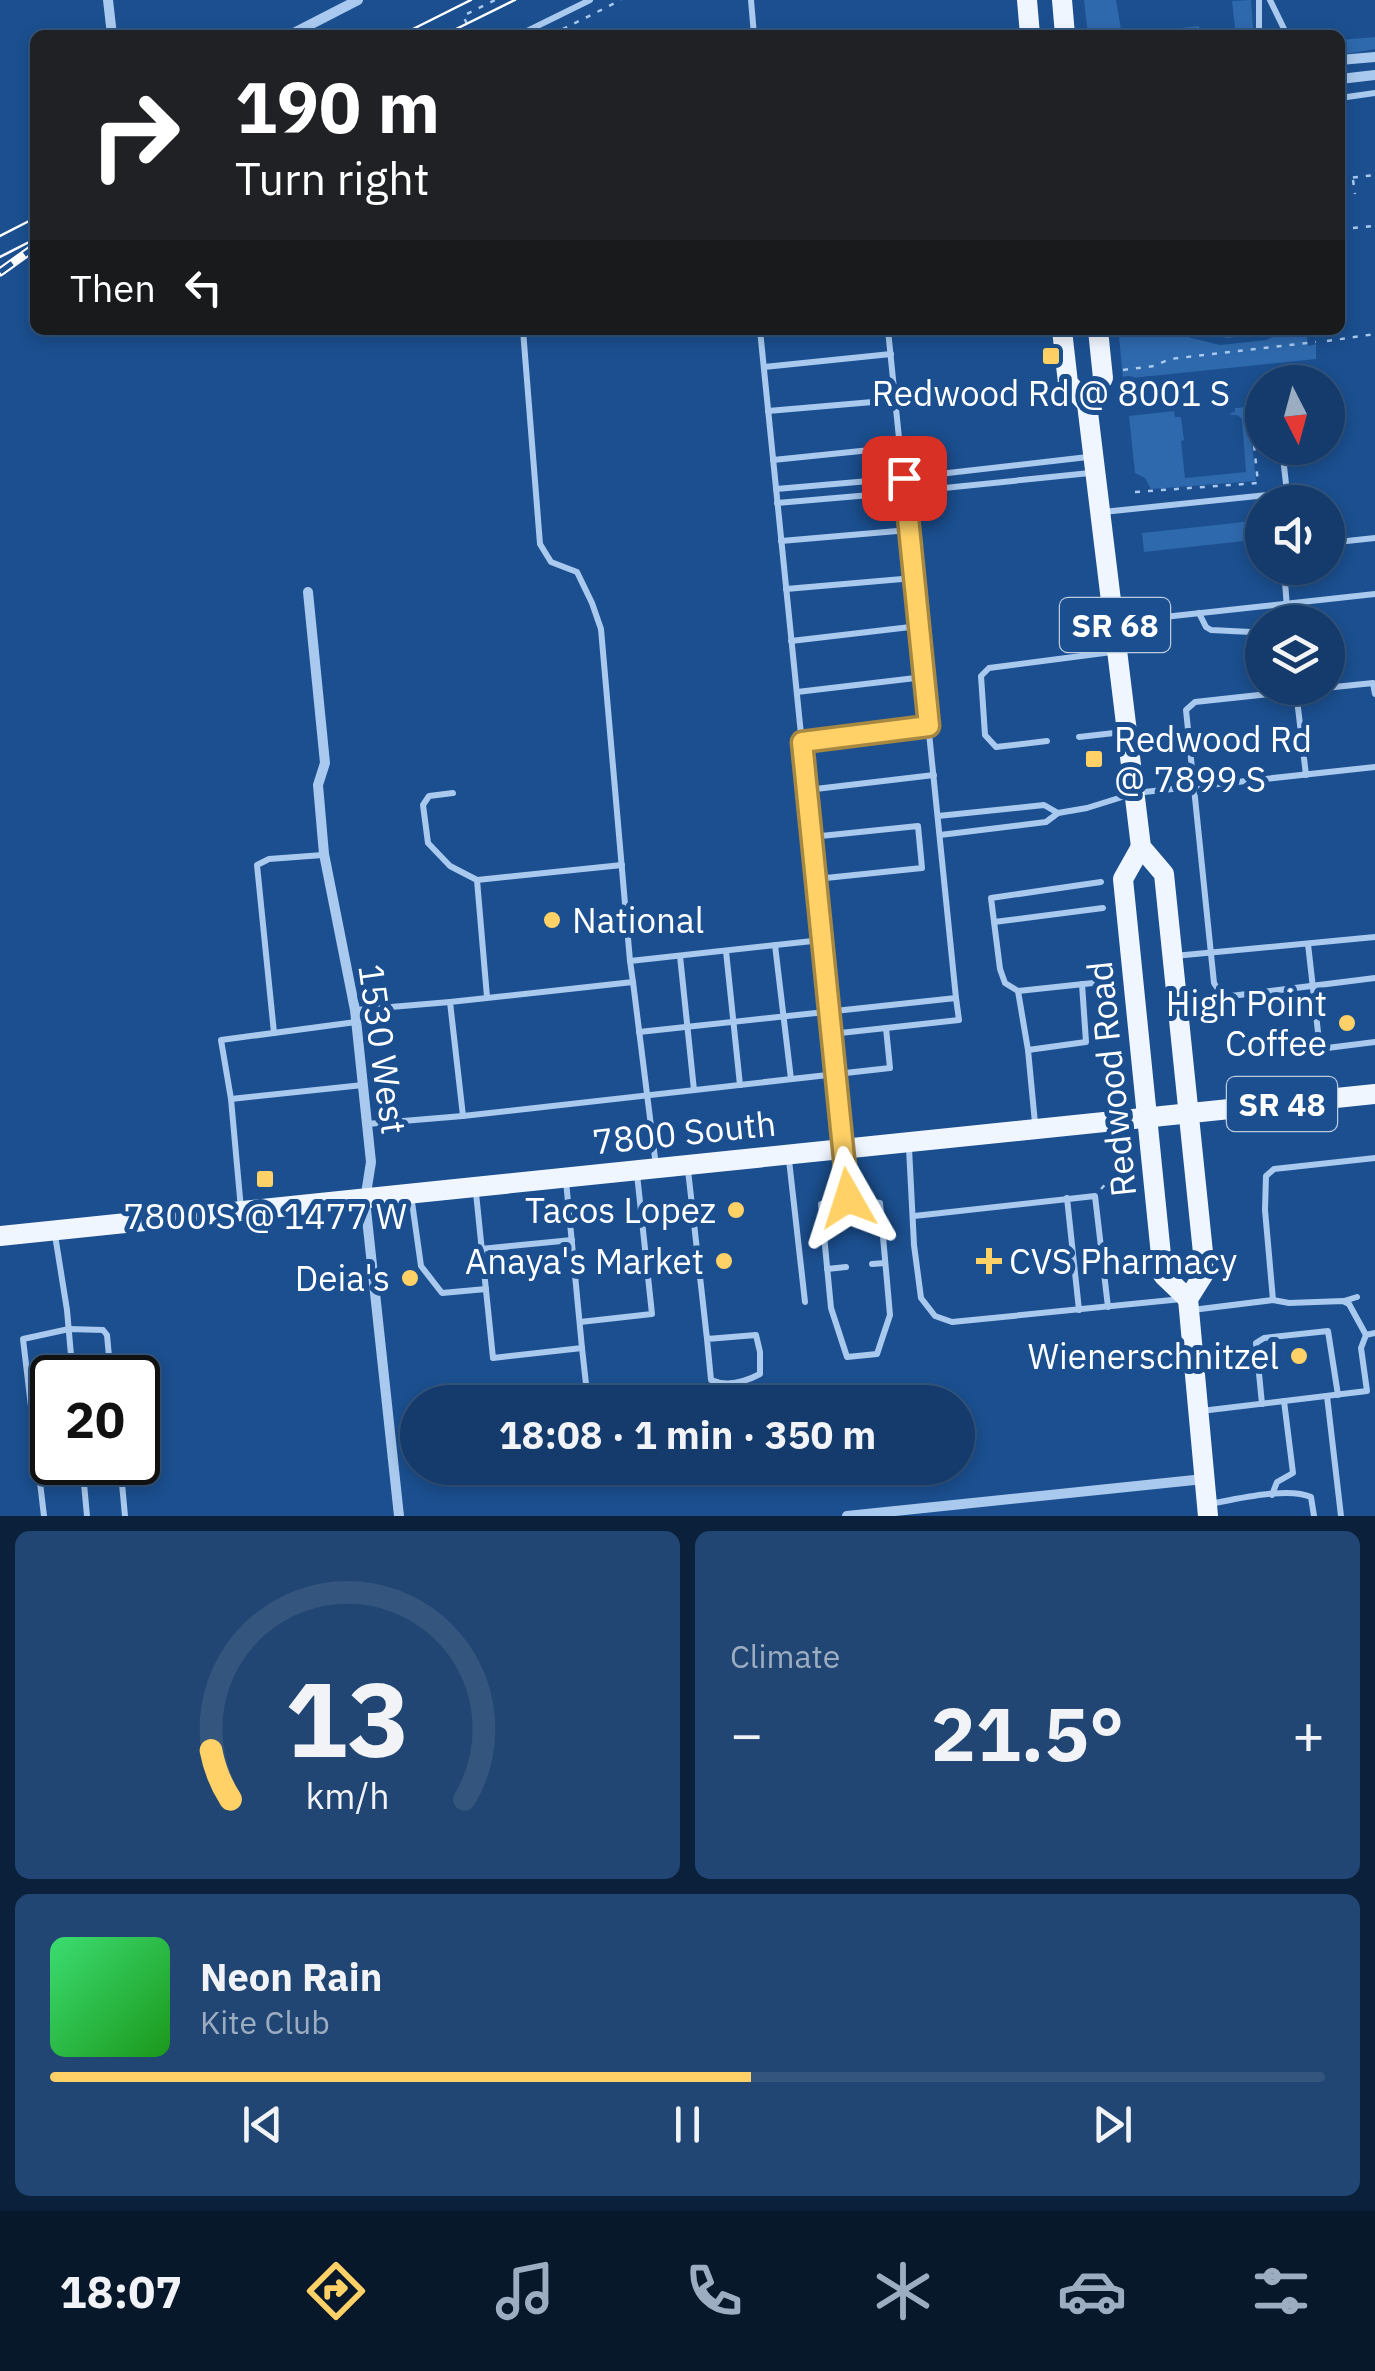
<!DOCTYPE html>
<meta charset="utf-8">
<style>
body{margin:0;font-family:"IBM Plex Sans",sans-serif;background:#214673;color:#f1f3f6;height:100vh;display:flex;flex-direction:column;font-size:38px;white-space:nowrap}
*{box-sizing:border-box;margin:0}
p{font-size:32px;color:#9dadc1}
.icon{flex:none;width:55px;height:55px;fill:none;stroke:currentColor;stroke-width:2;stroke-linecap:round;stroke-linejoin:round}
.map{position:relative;height:1516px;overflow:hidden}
.drawer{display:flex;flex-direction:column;gap:15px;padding:15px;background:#0b203b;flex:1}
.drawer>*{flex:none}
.banner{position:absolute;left:30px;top:30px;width:1315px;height:305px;border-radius:15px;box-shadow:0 5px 15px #0003,0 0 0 2px #33557e;background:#202124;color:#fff;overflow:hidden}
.needle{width:65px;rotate:174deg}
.buttons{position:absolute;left:1245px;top:365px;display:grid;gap:20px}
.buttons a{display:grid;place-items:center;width:100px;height:100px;border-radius:50%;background:#143b6b;box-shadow:0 5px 15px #0003,0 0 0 2px #33557e;font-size:50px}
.speed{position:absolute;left:30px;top:1355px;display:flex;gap:20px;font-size:50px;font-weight:700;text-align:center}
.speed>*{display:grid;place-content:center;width:130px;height:130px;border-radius:50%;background:#143b6b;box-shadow:0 5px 15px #0003,0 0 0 2px #33557e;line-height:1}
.speed .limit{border:5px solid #111;border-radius:15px;background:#fff;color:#111}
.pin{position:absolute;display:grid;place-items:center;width:85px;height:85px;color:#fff;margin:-42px;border-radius:20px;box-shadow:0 5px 15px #0006}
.me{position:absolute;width:110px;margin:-55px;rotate:354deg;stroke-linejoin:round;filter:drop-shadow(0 0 8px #0008)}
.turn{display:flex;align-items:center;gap:35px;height:210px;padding:0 40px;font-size:45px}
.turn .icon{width:130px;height:130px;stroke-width:2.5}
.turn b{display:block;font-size:70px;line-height:85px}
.then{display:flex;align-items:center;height:95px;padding:0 40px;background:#0003;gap:20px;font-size:38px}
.big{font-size:75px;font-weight:700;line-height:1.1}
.drawer .tile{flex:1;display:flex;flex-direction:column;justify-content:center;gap:15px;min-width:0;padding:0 35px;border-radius:15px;background:#214673}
.drawer .dial{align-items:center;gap:0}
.dial svg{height:260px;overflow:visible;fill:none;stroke:#33557e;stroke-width:7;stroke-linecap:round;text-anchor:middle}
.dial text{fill:#f1f3f6;stroke:none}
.song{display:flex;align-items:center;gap:30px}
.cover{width:120px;height:120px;border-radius:15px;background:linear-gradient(135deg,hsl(140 70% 55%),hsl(120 70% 35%))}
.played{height:10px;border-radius:5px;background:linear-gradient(90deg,#ffd166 55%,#33557e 55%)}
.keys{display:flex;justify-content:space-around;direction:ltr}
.heat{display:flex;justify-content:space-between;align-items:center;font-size:55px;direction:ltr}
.drawer .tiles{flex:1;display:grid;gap:15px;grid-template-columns:1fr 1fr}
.tile:last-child{grid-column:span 2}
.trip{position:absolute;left:400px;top:1385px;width:575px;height:100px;border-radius:50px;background:#143b6b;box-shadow:0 5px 15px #0003,0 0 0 2px #33557e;font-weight:700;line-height:100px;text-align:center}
.tabs{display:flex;height:160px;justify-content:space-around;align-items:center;background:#08182b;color:#9dadc1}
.tabs .icon{width:70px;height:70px}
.tabs .active{color:#ffd166}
.tabs b{font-size:45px;color:#f1f3f6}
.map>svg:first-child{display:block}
.green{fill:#2e69ad}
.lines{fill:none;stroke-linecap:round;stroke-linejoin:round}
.path{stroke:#a9c9ee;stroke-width:2.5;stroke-dasharray:5 8;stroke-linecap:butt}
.service{stroke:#a9c9ee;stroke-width:6}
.minor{stroke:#a9c9ee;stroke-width:10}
.primary{stroke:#f0f6ff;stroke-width:20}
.tram{stroke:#fff;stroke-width:2.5}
.rail-casing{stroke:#fff;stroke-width:9}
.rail{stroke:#1b4f8f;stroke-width:5;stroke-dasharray:15;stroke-linecap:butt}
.route-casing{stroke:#a68842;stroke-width:25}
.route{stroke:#ffd166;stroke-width:18}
.poi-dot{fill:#ffd166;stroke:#1b4f8f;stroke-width:4}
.labels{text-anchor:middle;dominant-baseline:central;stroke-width:10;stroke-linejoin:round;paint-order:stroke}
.shield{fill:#1b4f8f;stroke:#bbcadd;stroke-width:2.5}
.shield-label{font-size:32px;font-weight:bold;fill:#fff}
.poi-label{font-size:35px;fill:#fff;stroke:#1b4f8f;text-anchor:end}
.street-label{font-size:35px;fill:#fff;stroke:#1b4f8f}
</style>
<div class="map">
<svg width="1375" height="1516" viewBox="0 0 1375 1516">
<rect width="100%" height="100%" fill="#1b4f8f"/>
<!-- green -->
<g class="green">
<path d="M1084 0H1116L1122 35 1199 26 1201 33 1235 28 1232 1 1251 0 1253 28 1249 35H1088Z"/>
<path d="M1375 37V49L1340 55V40Z"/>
<path d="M1121 330H1159L1220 345 1266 340 1288 330H1306L1308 346 1316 344V359L1123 379 1119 336Z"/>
<path d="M1248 407 1256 481 1151 489 1145 478 1135 473 1129 416 1174 411 1175 417H1181L1184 440 1181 441 1185 478 1246 472 1242 419 1237 415H1231L1230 413 1235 412V408Z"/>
<path d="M1262 520V536L1244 538V541L1144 552 1142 533Z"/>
</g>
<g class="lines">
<!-- path -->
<g class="path">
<path d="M1197 28 1198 35"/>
<path d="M1144 33 1145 35"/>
<path d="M473 35 463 16 495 0"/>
<path d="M551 35 621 0"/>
<path d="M1340 179 1375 175"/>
<path d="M1353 180 1355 194"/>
<path d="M1341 213 1342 227"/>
<path d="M1340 229 1375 226"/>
<path d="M1299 330 1300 343"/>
<path d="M1327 341 1375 334"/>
<path d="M1123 370 1154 366 1170 359 1316 342"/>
<path d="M1135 492 1258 483 1250 407"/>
<path d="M1101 1189 1120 1168H1130"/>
</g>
<!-- service -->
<g class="service">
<path d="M751 0 754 35"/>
<path d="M1270 0 1287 35"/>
<path d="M519 35 590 0"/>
<path d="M1259 35V0"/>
<path d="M1340 98 1375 93"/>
<path d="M523 330 540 544 551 562 577 572 592 603 601 629 630 961"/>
<path d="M760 330 848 1198"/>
<path d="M1198 330C1218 336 1239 335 1259 330"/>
<path d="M764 367 891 354"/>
<path d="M768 411 896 400"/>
<path d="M773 460 900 447"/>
<path d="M776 489 904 478 1088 457"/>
<path d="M777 503 905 492 1090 473"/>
<path d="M1103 512 1287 493 1282 448"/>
<path d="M781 541 909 530"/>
<path d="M1328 543 1375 538"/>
<path d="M1284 568 1288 622"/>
<path d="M786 589 914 578"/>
<path d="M1199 613 1206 627 1211 630 1251 632 1259 646 1262 675"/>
<path d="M1118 622 1375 594"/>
<path d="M791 641 919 626"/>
<path d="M1296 688V691L1373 683 1375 694"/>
<path d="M797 692 924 677"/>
<path d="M1079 737 1123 732"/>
<path d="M1047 741 996 747 985 735 981 676 989 668 1112 652"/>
<path d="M802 742 929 727"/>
<path d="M1306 775 1296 691 1195 702 1186 710 1214 983 1223 997 1375 978"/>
<path d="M807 790 934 775"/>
<path d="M453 793 429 796 423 805 428 843 450 866 477 880"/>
<path d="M938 816 1044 805 1058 813"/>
<path d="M940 835 1046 822 1058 813 1087 808 1135 793 1375 767"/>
<path d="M811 837 918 826 922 868 816 879"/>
<path d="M994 922 1103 908"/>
<path d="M822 940 630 961 633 982 450 1002 463 1116 890 1068 886 1028 959 1020 956 998"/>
<path d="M1308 944 1319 1041 1327 1048 1375 1042"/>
<path d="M775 945 791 1079"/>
<path d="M726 951 740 1085"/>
<path d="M680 956 694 1090"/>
<path d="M1174 956 1375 937"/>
<path d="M633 982 656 1166"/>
<path d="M1018 991 1005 983 1000 969 991 898 1101 882"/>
<path d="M487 997 477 880 622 865"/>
<path d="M355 1010 450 1002"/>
<path d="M639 1032 956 998 888 330"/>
<path d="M274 1033 257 865 269 859 323 855"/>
<path d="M831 1034 886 1028"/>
<path d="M1028 1050 1086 1042 1082 984"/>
<path d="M231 1099 221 1040 356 1022"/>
<path d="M1035 1123 1028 1050 1018 991 1112 981"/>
<path d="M367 1124 463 1116"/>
<path d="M909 1148 914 1245 921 1298 935 1316 952 1322 1182 1299"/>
<path d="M789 1160 805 1302"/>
<path d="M688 1170 707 1339 756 1335 760 1352V1374C745 1382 727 1387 711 1380L707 1339"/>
<path d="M476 1193 493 1358 582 1348 566 1181"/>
<path d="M411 1195 421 1266 442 1293 486 1289"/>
<path d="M848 1198 880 1203 890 1315 877 1354 847 1357 831 1308 821 1204Z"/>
<path d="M1067 1198 1079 1310"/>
<path d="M241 1209 231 1099 363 1085"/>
<path d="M914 1216 1095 1196 1108 1307"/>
<path d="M55 1235 67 1310 73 1378"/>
<path d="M481 1249 572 1240"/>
<path d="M872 1264 885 1263"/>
<path d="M827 1269 846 1267"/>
<path d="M1273 1300 1265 1210 1266 1176 1274 1169 1375 1158"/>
<path d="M1344 1301 1357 1297"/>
<path d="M1192 1310 1273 1300 1289 1303 1343 1301 1349 1304 1366 1335"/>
<path d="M580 1322 652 1314 637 1174"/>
<path d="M582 1348 588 1402"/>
<path d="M1327 1396 1341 1516"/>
<path d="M1262 1404 1256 1343 1264 1338 1328 1331 1338 1395"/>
<path d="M1201 1411 1367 1391 1361 1348 1366 1335 1375 1333"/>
<path d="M82 1462 87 1516"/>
<path d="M120 1462 125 1516"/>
<path d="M1272 1495 1277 1482 1293 1473 1284 1401"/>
<path d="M1208 1504C1235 1500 1287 1486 1311 1497L1314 1516"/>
<path d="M44 1516 23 1339 69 1329 103 1330 107 1335 111 1378"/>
</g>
<!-- minor -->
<g class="minor">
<path d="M108 0 112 35"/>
<path d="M290 35 358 0"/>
<path d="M1340 60 1375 57"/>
<path d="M1340 79 1375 75"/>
<path d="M308 592 325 763 318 785 324 854 355 1010 371 1162 365 1200 399 1516"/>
<path d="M847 1516 1204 1479"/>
</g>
<!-- primary -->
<g class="primary">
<path d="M1027 0 1030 35"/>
<path d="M1062 0 1065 35"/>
<path d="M1062 330 1068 383 1087 404 1141 847 1164 874 1205 1272 1188 1299 1208 1516"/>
<path d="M1087 404 1103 378 1098 330"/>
<path d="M1141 847 1123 879 1163 1275 1188 1299"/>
<path d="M0 1236 1375 1094"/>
</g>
<!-- tram -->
<g class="tram">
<path d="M401 35 471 0"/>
<path d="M444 35 515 0"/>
<path d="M0 236 35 218"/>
<path d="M0 257 35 239"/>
</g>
<defs>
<path id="rail" d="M0 272 35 247"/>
</defs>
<!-- rail casing -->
<use href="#rail" class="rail-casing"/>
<!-- rail -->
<use href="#rail" class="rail"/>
</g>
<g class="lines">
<defs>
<path id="route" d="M848 1198 802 742 929 726 904 478"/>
</defs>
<!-- route casing -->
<use href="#route" class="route-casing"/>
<!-- route -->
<use href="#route" class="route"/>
</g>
<!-- markers -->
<g class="poi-dot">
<rect x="1041" y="346" width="20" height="20" rx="5"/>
<rect x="1084" y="749" width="20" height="20" rx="5"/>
<circle cx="552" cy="920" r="10"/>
<circle cx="1347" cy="1023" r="10"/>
<rect x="255" y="1169" width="20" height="20" rx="5"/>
<circle cx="736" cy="1210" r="10"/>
<circle cx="724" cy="1261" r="10"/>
<path d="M984 1246h10v10h10v10h-10v10h-10v-10h-10v-10h10z"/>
<circle cx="410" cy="1278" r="10"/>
<circle cx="1299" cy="1356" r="10"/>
</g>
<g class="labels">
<!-- shield labels -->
<g class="shield">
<rect x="1060" y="598" width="110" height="54" rx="8"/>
<rect x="1227" y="1077" width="110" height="54" rx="8"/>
</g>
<g class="shield-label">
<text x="1115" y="625">SR 68</text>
<text x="1282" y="1104">SR 48</text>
</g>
<!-- poi labels -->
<g class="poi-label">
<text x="1051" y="393" text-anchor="middle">Redwood Rd @ 8001 S</text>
<text x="1114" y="739" text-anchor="start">Redwood Rd<tspan x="1114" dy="40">@ 7899 S</tspan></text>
<text x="572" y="920" text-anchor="start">National</text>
<text x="1327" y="1003">High Point<tspan x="1327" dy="40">Coffee</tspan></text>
<text x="716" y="1210">Tacos Lopez</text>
<text x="265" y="1216" text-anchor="middle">7800 S @ 1477 W</text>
<text x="704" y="1261">Anaya's Market</text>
<text x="1009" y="1261" text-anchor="start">CVS Pharmacy</text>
<text x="390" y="1278">Deia's</text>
<text x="1279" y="1356">Wienerschnitzel</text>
</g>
<!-- street labels -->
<g class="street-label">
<text transform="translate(383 1049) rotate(82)">1530 West</text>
<text transform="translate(1111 1079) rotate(-96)">Redwood Road</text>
<text transform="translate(684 1132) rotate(-6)">7800 South</text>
</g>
</g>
</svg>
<div class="buttons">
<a><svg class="needle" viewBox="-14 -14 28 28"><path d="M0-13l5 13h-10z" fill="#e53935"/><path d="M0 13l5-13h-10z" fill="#9dadc1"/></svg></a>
<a><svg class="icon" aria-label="sound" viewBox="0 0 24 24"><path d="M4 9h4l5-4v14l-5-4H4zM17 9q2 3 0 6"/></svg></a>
<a><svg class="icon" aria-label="layers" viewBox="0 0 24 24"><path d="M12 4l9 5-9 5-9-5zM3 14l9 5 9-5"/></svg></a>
</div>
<div class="speed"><div class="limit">20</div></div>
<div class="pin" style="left:904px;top:478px;background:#d93025"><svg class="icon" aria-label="arrive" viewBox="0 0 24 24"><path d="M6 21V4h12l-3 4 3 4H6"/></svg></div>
<svg class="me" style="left:848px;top:1198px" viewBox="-20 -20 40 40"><path d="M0-17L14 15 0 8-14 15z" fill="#ffd166" stroke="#fff" stroke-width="4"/></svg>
<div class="trip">18:08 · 1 min · 350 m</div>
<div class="banner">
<div class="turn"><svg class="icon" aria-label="right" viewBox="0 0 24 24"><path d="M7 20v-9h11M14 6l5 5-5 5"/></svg><div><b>190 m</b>Turn right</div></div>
<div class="then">Then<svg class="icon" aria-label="left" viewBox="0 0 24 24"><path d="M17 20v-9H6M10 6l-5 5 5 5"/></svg></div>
</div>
</div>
<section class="drawer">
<div class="tiles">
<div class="tile dial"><svg viewBox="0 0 100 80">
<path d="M14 69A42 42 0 1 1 86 69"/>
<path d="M14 69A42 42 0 0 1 8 54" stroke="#ffd166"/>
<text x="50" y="56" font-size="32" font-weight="700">13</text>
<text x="50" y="72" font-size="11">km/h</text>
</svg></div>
<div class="tile"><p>Climate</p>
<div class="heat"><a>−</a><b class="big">21.5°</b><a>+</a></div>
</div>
<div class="tile">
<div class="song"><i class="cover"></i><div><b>Neon Rain</b><p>Kite Club</p></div></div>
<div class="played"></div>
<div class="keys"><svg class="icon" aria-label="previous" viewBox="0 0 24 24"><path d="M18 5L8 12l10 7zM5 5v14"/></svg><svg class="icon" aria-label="pause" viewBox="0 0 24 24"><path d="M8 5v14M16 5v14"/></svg><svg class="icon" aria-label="next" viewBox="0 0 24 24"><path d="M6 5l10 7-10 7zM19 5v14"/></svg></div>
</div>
</div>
</section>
<nav class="tabs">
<b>18:07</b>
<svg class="icon active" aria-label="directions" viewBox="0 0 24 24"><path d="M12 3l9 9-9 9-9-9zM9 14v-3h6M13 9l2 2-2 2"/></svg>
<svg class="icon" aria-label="music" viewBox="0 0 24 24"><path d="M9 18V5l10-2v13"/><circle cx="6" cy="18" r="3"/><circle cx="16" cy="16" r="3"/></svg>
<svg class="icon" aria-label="phone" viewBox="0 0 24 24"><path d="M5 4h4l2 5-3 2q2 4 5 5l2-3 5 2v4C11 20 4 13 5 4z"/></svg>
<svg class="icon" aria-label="climate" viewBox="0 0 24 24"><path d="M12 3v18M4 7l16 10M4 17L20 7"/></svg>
<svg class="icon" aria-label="car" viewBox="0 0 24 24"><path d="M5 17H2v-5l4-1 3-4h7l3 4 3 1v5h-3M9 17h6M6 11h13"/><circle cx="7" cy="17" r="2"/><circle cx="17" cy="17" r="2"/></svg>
<svg class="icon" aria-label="filters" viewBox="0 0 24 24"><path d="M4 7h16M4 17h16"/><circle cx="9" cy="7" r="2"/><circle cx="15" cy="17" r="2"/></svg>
</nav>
